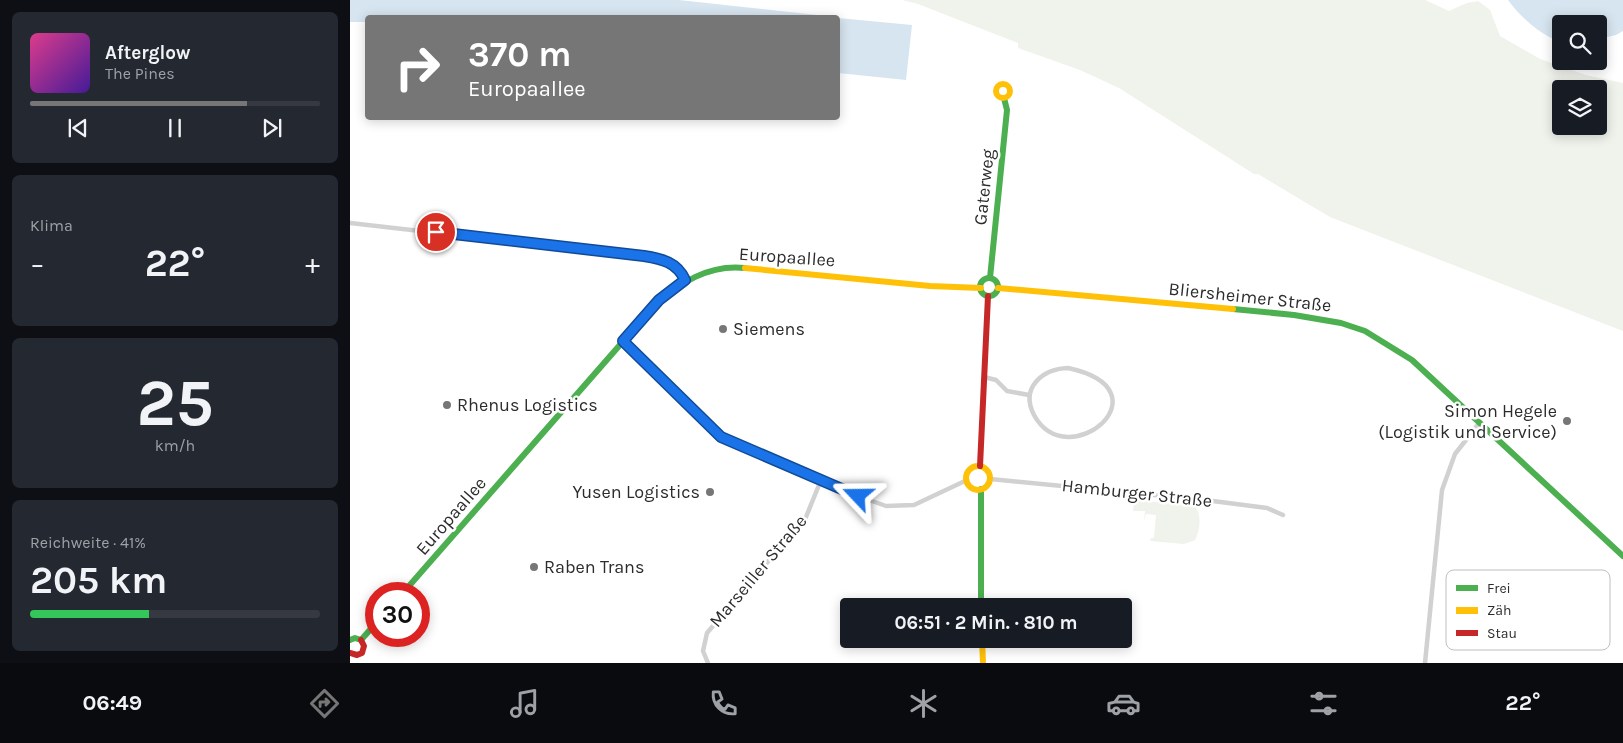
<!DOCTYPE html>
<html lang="de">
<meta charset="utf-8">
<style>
body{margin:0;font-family:Karla,sans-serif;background:#242831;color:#f1f3f6;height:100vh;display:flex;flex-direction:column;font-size:19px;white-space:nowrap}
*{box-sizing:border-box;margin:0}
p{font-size:16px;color:#9ea1a6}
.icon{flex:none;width:28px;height:28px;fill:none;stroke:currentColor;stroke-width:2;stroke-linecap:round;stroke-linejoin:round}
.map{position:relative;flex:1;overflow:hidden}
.panel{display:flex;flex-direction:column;gap:12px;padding:12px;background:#0d0f14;width:350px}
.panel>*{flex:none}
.guide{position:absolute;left:15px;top:15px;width:475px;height:105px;border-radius:5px;box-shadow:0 2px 12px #0003;background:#767676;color:#fff;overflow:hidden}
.fabs{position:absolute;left:1202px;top:15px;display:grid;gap:10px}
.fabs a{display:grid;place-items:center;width:55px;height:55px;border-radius:5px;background:#171b24;box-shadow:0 2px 12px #0003;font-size:25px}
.speed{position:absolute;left:15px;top:582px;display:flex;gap:10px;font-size:25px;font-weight:700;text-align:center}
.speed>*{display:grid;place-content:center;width:65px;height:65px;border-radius:50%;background:#171b24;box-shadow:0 2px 12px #0003;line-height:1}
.speed .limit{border:8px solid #d22;background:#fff;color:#111}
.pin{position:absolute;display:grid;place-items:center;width:42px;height:42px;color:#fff;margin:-21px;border:2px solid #fff;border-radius:50%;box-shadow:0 1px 5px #0007}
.me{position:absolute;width:55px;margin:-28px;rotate:293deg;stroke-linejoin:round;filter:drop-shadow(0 0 4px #0008)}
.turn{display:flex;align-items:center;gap:18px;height:105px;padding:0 20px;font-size:22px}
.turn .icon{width:65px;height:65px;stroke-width:2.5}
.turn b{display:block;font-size:35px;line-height:42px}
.big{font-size:38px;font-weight:700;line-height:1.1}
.panel .widget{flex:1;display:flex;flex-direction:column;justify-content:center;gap:8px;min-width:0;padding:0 18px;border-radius:8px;background:#242831}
.panel .dial{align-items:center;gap:0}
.dial b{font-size:65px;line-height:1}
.song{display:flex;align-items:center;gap:15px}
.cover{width:60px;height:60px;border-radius:8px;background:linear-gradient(135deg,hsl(330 70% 55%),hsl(260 70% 35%))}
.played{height:5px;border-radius:2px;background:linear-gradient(90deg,#767676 75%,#363941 75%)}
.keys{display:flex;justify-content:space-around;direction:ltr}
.heat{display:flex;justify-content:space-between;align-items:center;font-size:28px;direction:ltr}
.charge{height:8px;border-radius:4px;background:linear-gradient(90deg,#34c759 41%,#363941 0)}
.trip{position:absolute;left:490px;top:598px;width:292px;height:50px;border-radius:5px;background:#171b24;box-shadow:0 2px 12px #0003;font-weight:700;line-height:50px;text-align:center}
.menu{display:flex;height:80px;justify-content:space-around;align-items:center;background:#090b0e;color:#9ea1a6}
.menu .icon{width:35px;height:35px}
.menu .current{color:#767676}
.menu b{font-size:22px;color:#f1f3f6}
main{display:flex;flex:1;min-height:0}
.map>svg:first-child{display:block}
.green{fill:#eff3eb;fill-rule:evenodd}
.water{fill:#d7e5f0}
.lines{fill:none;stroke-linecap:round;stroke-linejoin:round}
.street{stroke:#d1d1d1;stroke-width:4.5}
.fast{stroke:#4caf50;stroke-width:6}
.slow{stroke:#ffc107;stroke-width:6}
.jam{stroke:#c62828;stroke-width:6}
.route-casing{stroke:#114b97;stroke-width:12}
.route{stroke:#1a73e8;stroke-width:9}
.poi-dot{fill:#767676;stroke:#fff;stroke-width:2}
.labels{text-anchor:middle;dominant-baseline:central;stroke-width:5;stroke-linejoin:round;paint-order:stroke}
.street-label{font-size:18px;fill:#2c2c2c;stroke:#fff}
.poi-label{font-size:18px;fill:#2c2c2c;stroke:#fff;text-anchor:start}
.key{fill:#fff;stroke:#c0c0c0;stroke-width:1}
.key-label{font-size:14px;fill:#2c2c2c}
</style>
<main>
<section class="panel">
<div class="widget">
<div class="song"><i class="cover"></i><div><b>Afterglow</b><p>The Pines</p></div></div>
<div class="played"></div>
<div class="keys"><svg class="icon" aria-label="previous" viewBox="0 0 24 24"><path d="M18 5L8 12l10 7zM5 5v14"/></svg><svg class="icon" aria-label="pause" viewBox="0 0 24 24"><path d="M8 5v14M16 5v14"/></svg><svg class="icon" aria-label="next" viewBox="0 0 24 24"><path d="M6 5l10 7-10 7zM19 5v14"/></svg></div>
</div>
<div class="widget"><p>Klima</p>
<div class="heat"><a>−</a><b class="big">22°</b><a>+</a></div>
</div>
<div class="widget dial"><b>25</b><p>km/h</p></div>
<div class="widget"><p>Reichweite · 41%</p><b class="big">205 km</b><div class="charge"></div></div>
</section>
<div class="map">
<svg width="1273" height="663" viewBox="0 0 1273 663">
<rect width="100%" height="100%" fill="#fff"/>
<!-- green -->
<g class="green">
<path d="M552 0H1075L1099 11 1117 3 1128 1 1140 10 1150 36 1190 59 1236 75 1273 83V331L980 217 908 174H904L769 88 730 70 668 48V43L568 4ZM1211 89H1249V126H1211Z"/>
<path d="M784 500 845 506C852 515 850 531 845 540L834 544 800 541 801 538H804L806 515 796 514 794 521 795 511H783Z"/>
</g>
<!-- water -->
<g class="water">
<path d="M0 0H329L486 17 18 18 17 22H0Z"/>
<path d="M1158 0H1273V31L1266 35 1249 39V24H1211L1210 42C1191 35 1170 17 1158 0Z"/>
<path d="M488 18 562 25 556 80 488 73Z"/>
</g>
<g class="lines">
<!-- street -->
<g class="street">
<path d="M0 223 307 258C320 262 329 267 335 280"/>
<path d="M273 341 371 437 508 496 536 506 564 505 617 480"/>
<path d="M718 368C821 390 718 477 684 415 670 388 692 369 718 368Z"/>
<path d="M634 377 646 380 657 391 679 395"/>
<path d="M640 479 855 500 917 508 933 515"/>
<path d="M358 663 353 651 357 633 456 517 471 480"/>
<path d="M1075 663 1092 490 1105 454 1130 422"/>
</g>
<!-- fast -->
<g class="fast">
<path d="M640 278 657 110 654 98"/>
<circle cx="639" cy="287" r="9"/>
<path d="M883 309 944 315 991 323 1015 331 1062 360 1273 556"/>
<path d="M631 489V606"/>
<path d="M52 594 304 306C329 283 359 264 395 268"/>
<path d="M0 640 5 638 11 640"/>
<path d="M11 640 26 623"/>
</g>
<!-- slow -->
<g class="slow">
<circle cx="653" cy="91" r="7"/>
<path d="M395 268 580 286 631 288"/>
<path d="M648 288 883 309"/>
<circle cx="628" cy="478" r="12"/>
<path d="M632 639 633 663"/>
</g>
<!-- jam -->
<g class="jam">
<path d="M630 466 638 296"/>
<path d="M0 653 7 655 12 653 14 646 11 640"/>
</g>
</g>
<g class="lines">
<defs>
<path id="route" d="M86 232 294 256C312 259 327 262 335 280L309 300 273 341 371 437 508 496"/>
</defs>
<!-- route casing -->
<use href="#route" class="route-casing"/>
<!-- route -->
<use href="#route" class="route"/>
</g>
<!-- markers -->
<g class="poi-dot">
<circle cx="373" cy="329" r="5"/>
<circle cx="97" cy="405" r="5"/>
<circle cx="1217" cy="421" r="5"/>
<circle cx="360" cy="492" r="5"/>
<circle cx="184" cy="567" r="5"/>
</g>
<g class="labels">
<!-- street labels -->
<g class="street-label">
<text transform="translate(634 187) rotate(-84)">Gaterweg</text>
<text transform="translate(437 257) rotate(4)">Europaallee</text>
<text transform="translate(900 297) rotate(6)">Bliersheimer Straße</text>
<text transform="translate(787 493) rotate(6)">Hamburger Straße</text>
<text transform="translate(101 516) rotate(-49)">Europaallee</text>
<text transform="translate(408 571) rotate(-50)">Marseiller Straße</text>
</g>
<!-- poi labels -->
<g class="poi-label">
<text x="383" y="329">Siemens</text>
<text x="107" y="405">Rhenus Logistics</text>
<text x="1207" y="411" text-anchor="end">Simon Hegele<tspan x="1207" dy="21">(Logistik und Service)</tspan></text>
<text x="350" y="492" text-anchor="end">Yusen Logistics</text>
<text x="194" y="567">Raben Trans</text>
</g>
</g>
<!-- legend -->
<rect x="1096" y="570" width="164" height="80" rx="8" class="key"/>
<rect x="1106" y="585" width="22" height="6" fill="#4caf50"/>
<rect x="1106" y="607" width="22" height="7" fill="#ffc107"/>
<rect x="1106" y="630" width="22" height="6" fill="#c62828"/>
<g class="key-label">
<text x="1137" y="593">Frei</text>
<text x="1137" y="615">Zäh</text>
<text x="1137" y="638">Stau</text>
</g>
</svg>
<div class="fabs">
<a><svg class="icon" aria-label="search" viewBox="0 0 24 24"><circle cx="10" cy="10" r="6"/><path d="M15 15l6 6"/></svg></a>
<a><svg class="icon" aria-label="layers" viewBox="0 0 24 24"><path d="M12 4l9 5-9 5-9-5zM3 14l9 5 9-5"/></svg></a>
</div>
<div class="speed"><div class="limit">30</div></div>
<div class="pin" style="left:86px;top:232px;background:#d93025"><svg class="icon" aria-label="arrive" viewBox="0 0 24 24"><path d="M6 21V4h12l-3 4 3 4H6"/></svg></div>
<svg class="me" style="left:508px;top:496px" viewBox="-20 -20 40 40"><path d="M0-17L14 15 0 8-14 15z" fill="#1a73e8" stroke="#fff" stroke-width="4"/></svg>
<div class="trip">06:51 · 2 Min. · 810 m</div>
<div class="guide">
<div class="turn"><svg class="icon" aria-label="right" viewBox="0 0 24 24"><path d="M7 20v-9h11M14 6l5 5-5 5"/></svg><div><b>370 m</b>Europaallee</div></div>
</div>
</div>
</main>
<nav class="menu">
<b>06:49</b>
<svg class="icon current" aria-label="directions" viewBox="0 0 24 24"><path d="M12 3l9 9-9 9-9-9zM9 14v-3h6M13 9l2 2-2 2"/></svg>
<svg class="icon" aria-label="music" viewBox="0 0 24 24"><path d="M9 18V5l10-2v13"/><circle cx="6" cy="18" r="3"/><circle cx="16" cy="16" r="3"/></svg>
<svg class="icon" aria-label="phone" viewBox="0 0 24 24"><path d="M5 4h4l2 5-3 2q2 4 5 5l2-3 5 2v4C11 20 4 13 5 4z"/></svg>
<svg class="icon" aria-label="climate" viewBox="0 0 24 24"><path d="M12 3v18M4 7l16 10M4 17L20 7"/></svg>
<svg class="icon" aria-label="car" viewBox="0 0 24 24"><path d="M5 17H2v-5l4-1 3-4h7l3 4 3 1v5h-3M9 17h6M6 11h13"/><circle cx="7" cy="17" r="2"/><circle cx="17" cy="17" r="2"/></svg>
<svg class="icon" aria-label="filters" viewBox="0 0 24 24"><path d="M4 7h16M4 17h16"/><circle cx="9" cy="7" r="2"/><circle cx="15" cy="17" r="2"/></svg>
<b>22°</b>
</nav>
